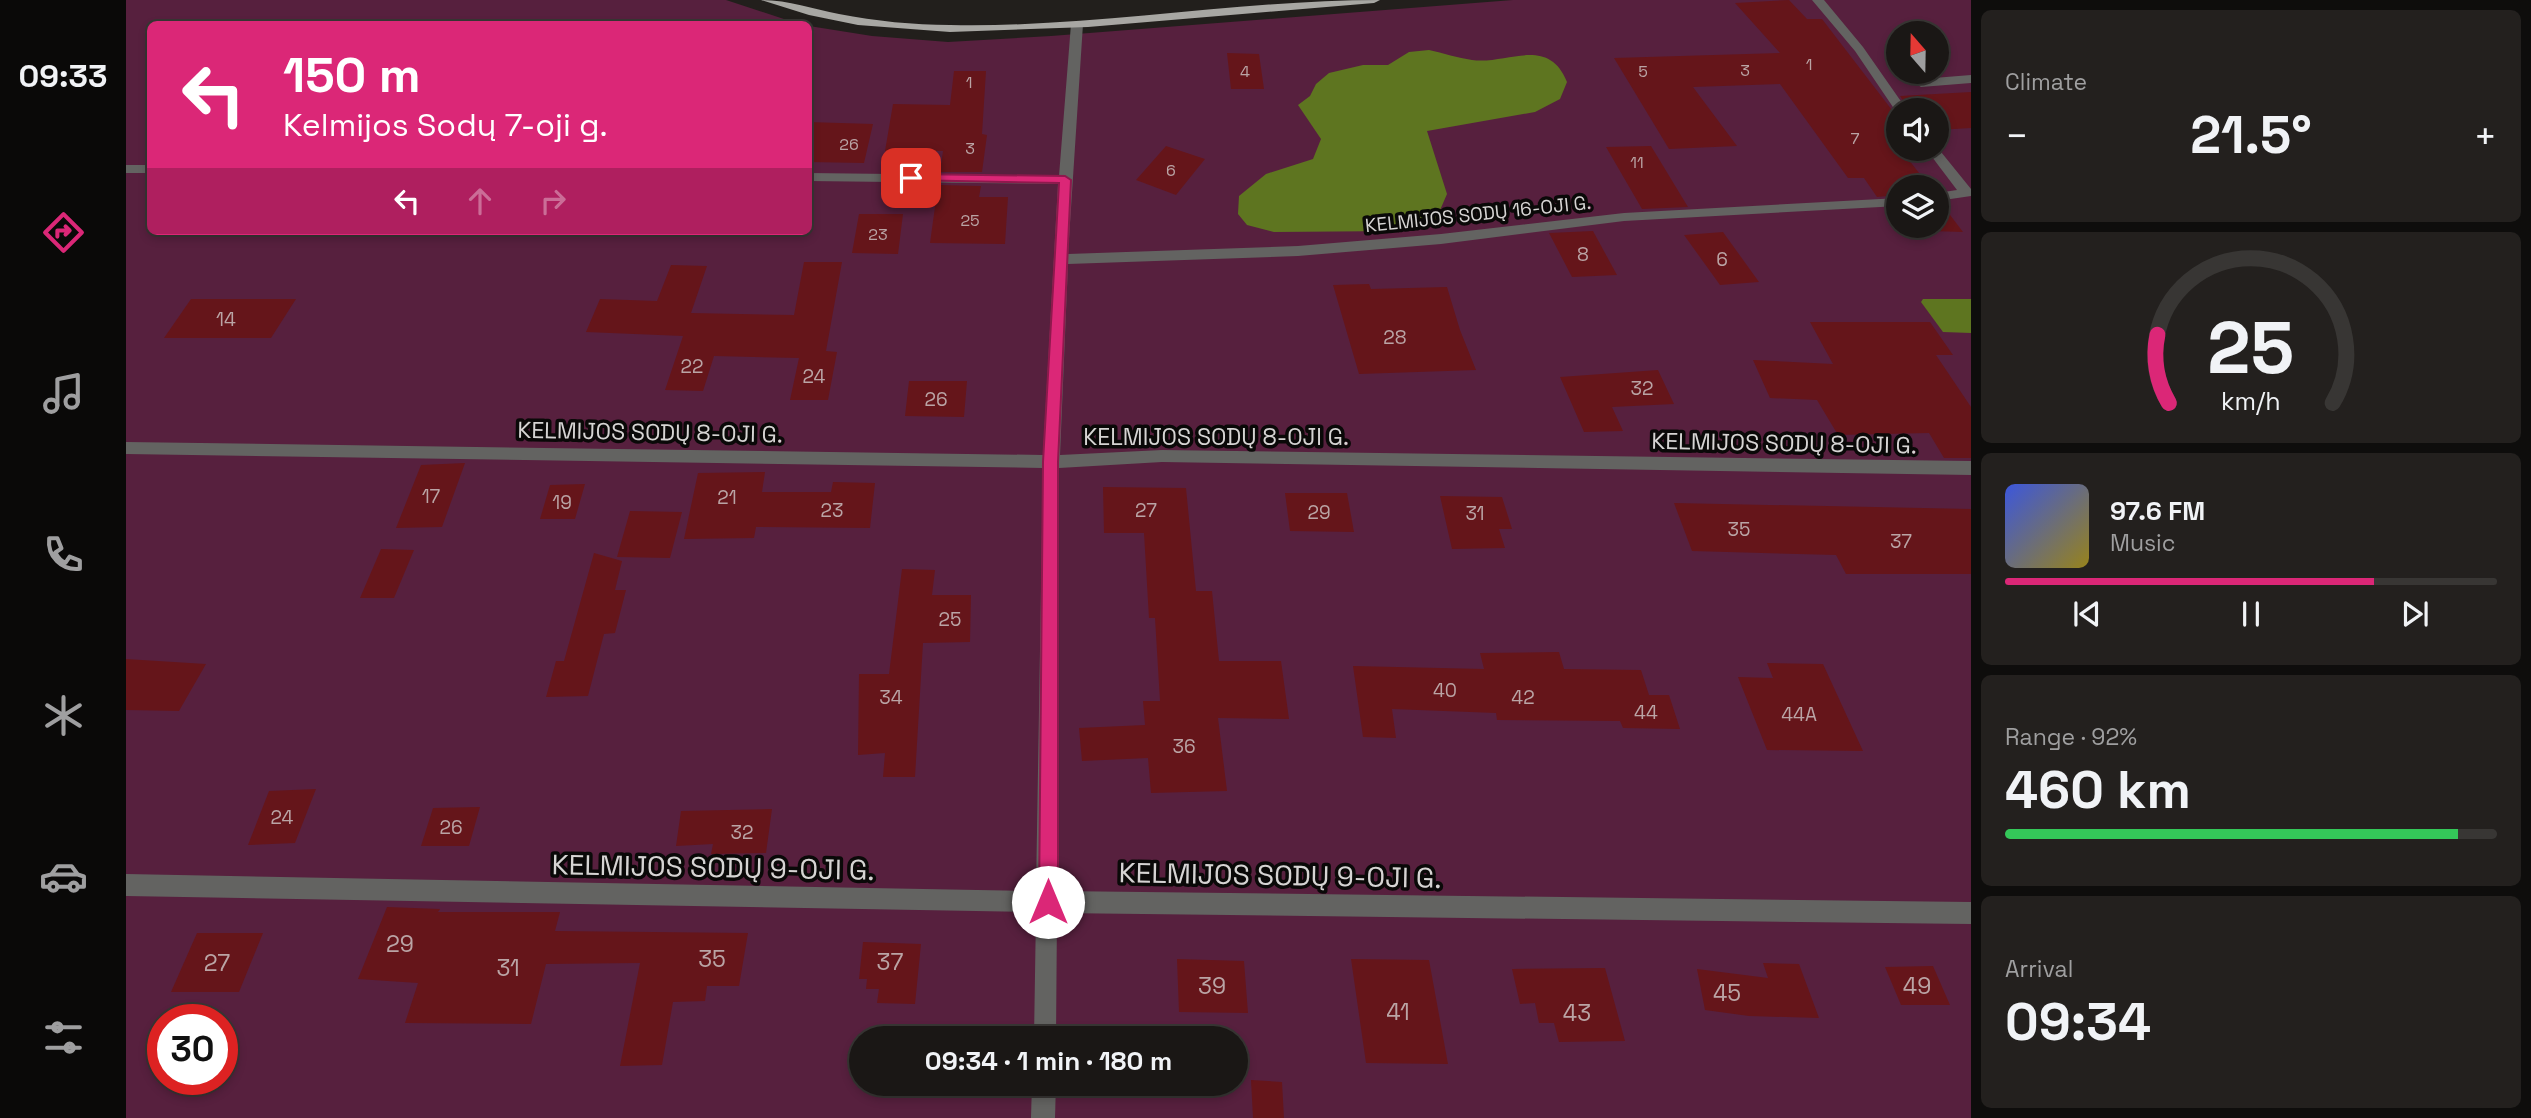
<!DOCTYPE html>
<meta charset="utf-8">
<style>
body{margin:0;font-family:"Space Grotesk",sans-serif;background:#23201e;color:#f1f3f6;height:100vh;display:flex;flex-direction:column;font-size:26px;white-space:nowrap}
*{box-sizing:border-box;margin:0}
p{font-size:23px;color:#9f9fa0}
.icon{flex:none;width:38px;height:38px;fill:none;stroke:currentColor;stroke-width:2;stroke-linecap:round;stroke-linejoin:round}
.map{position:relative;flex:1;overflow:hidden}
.sheet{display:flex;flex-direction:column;gap:10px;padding:10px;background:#0e0d0c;width:560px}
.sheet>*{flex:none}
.hud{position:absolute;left:21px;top:21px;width:665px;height:214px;border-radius:10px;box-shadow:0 4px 10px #0003,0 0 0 2px #383634;background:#db2777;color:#fff;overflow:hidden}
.needle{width:46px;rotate:340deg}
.controls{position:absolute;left:1760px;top:21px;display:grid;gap:14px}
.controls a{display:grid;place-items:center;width:63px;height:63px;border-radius:50%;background:#1a1715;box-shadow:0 4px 10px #0003,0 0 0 2px #383634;font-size:35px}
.speed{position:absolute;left:21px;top:1004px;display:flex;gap:14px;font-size:35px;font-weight:700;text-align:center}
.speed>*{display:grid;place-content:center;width:91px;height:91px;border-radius:50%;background:#1a1715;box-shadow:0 4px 10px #0003,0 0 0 2px #383634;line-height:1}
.speed .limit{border:10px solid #d22;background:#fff;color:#111}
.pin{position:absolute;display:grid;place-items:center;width:60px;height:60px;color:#fff;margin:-30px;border-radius:14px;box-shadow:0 4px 10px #0006}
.me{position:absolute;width:77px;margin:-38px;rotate:0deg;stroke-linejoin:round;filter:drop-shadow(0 0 5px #0008)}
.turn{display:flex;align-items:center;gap:24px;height:147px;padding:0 21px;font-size:32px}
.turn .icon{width:91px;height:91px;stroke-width:2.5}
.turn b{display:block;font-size:49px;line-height:60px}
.lanes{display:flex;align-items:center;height:66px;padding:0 21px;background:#0003;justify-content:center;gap:35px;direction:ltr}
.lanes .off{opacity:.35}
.big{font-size:52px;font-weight:800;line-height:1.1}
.sheet .card{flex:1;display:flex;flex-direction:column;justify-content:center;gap:10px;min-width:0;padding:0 24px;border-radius:10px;background:#23201e}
.sheet .dial{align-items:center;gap:0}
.dial svg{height:182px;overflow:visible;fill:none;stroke:#383634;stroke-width:7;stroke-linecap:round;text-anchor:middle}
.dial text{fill:#f1f3f6;stroke:none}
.song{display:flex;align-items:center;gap:21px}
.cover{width:84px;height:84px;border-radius:10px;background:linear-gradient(135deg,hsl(230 70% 55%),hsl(50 70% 35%))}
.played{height:7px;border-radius:4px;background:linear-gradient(90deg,#db2777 75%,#383634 75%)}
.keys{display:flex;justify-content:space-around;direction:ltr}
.heat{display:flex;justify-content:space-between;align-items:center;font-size:38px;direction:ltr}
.charge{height:10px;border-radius:5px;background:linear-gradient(90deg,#34c759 92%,#383634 0)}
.trip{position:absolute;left:723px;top:1026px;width:399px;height:70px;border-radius:35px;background:#1a1715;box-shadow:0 4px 10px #0003,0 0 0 2px #383634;font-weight:800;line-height:70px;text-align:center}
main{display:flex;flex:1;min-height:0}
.tab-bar{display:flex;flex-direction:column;width:126px;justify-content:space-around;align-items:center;background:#0a0908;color:#9f9fa0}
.tab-bar .icon{width:49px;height:49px}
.tab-bar .active{color:#db2777}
.tab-bar b{font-size:32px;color:#f1f3f6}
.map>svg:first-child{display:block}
.green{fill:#57203e;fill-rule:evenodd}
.water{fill:#5e7520}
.building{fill:#65151a}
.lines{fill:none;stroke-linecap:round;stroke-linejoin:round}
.minor{fill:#636361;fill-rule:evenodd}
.major{fill:#a8a7a3;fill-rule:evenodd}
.route{fill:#db2777;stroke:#8e194d;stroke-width:2}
.labels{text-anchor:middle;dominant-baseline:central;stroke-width:7;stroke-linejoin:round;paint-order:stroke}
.far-number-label{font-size:16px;fill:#baa4a5}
.far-street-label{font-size:19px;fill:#d6d4d3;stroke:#0a0908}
.number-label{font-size:19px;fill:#baa4a5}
.street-label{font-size:23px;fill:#d6d4d3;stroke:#0a0908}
.near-number-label{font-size:23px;fill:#baa4a5}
.near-street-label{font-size:28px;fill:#d6d4d3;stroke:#0a0908}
</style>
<main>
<nav class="tab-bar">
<b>09:33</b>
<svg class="icon active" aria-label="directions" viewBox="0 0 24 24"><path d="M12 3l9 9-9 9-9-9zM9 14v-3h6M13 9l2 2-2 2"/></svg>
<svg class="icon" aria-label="music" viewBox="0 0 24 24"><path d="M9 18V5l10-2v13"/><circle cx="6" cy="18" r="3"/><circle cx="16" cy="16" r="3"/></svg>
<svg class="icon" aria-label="phone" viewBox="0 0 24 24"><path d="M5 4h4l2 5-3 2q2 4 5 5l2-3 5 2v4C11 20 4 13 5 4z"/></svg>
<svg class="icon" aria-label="climate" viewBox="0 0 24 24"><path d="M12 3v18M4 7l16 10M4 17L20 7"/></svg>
<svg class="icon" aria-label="car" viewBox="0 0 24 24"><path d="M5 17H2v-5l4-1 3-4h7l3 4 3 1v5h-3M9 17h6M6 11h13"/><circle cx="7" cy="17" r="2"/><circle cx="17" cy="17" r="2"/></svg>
<svg class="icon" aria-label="filters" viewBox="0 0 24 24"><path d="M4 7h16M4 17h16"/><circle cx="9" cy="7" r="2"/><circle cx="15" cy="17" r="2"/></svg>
</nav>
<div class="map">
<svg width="1845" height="1118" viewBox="0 0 1845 1118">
<rect width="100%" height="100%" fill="#221f1c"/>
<!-- green -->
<path class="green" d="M0 0H600L673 24H24V231H682L683 26 746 36 822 42 925 36 1387 0H1845V1118H0ZM1773 33H1811V72H1773ZM1773 110H1811V149H1773ZM1773 187H1811V226H1773ZM37 1020H96V1080H37ZM735 1038H1110V1083H735Z"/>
<!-- water -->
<g class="water">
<path d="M1303 50C1317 53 1332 58 1346 60 1381 65 1422 35 1441 82L1434 99 1409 112 1301 131 1321 194 1308 224 1272 231 1148 232 1121 225 1112 214 1113 196 1140 174 1187 159 1195 139 1172 105 1184 96 1190 84 1203 73 1237 65H1262L1283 52Z"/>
<path d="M1797 299H1845V333L1817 332 1795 302Z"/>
</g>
<!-- building -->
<g class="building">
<path d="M1663 0 1681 19H1696L1769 114 1773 115V131L1761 132 1804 187H1773V195L1751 197 1738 178H1722L1654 84 1567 87 1611 146 1543 149 1488 58 1654 53 1609 3Z"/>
<path d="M1101 53 1133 54 1138 89H1105Z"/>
<path d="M828 71H860L856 134 861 135 856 172H814L817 151H759L767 104 824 105Z"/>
<path d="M1845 92V128L1811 130V110H1783L1774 96Z"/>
<path d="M682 122 747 124 738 163 682 162Z"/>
<path d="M1040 146 1079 159 1050 195 1010 180Z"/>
<path d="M1525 146 1562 207 1516 209 1480 147Z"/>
<path d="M812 185 855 186 853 197H882L879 244 804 243Z"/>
<path d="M1815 203 1837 232 1773 230 1759 209H1773V226H1811V204Z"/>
<path d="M733 214H777L772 254 726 253Z"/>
<path d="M1467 231 1491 275 1446 277 1423 233Z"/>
<path d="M1597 232 1633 282 1594 285 1558 235Z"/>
<path d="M678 262H716L700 351 711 352 702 400H664L673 358 588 356 577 391 539 390 557 336 460 332 474 299 531 301 545 265 581 266 565 313 668 315Z"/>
<path d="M1243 284 1245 289 1321 287 1334 330 1350 370 1233 374 1207 285Z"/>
<path d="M65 299H170L145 338H38Z"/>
<path d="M1684 322H1804L1827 355H1810L1845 407V458H1818L1803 433 1712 435 1691 400 1644 398 1627 360 1707 364Z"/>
<path d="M1532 370 1548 404 1486 407 1497 431 1458 432 1434 377Z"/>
<path d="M783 381H841L838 417 779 416Z"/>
<path d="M339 463 316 527 270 528 295 465Z"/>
<path d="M639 472 636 492H705L707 482 749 483 744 528 630 527 628 538 558 539 572 473Z"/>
<path d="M459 484 449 519H414L424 485Z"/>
<path d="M977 487 1060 488 1070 591H1086L1093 661H1155L1163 719 1092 718 1101 791 1025 793 1022 758 956 761 953 728 1019 725 1017 701H1034L1029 618H1023L1018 533H978Z"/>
<path d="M1159 493H1221L1228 532 1164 531Z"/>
<path d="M1314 496 1376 497 1386 529H1373L1379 548 1326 549Z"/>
<path d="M1548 503 1845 509V574H1720L1710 555 1566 551Z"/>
<path d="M504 511 556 512 544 558 491 557Z"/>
<path d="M255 549 288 550 268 598H234Z"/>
<path d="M468 553 496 561 489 590H500L489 633 478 634 462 696 420 697 430 661H438Z"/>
<path d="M776 569 809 570 806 595H845L844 642 797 643 789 777H757L759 753 732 755 733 674H763Z"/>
<path d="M1433 652 1438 669 1515 670 1523 695H1543L1554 729 1497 728 1494 721 1371 720 1370 713 1266 709 1270 738 1237 737 1227 666 1358 669 1354 653Z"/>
<path d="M0 659 80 664 53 711 0 710Z"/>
<path d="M1641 663 1697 664 1737 751 1641 750 1612 677 1647 678Z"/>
<path d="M190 789 169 843 122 845 143 791Z"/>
<path d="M354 807 343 846H295L307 808Z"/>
<path d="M646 809 640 853 585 854 587 844 550 846 555 811Z"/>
<path d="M261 907 314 909 312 912H434L429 931 622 933 613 986H581L579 1001 547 1002 536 1065 494 1066 514 963 420 964 405 1024 279 1023 292 983 232 979Z"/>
<path d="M71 933H137L113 992H45Z"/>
<path d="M737 942 795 944 789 1004 751 1003 753 989H740L741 979H733Z"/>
<path d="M1051 959 1118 961 1122 1013 1053 1012Z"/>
<path d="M1225 959 1303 960 1322 1064 1240 1063Z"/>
<path d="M1637 963 1673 964 1693 1018 1623 1016 1579 1010 1571 969 1642 978Z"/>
<path d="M1807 966 1824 1005H1775L1759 967Z"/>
<path d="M1479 968 1499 1041 1433 1042 1428 1023H1413L1409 1003 1394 1004 1386 969Z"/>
<path d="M1125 1080 1156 1082 1158 1118H1127Z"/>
</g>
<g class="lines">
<!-- minor -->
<g class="minor">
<path d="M1686 0H1698L1737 47 1781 110 1771 113 1729 51Z"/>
<path d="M951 21 957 24 942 254 1172 246 1315 234 1498 213 1773 198V206L1498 221 1315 244 1172 256 942 264 934 455 1036 450 1845 461V475L1036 462 933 468 931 891 1845 902V924L931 913 930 1038H908L910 912 0 896V874L910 891 917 468 0 454V442L917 455 932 184 682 181V173L933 176 945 24Z"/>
<path d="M1845 75V83L1795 87 1789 83 1795 79Z"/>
<path d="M1811 147 1845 189V196L1811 201V193L1831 190 1800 149Z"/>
<rect x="0" y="165" width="24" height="8"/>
<path d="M906 1083H930L929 1118H905Z"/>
</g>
<!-- major -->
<path class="major" d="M635 0C662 0 687 9 713 14 750 21 787 25 824 25 968 28 1110 0 1254 0L1248 3 962 27 824 32 732 25 683 15Z"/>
</g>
<!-- route -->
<path class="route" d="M785 174 939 176 945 180 932 462V902L929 909 922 912 915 909 913 902 917 462 933 183 781 180 779 178Z"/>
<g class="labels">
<!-- far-number labels -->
<g class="far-number-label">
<text x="1683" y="64">1</text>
<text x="1619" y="70">3</text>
<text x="1119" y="71">4</text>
<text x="1517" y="71">5</text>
<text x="843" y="82">1</text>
<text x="1729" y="138">7</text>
<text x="723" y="144">26</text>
<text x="844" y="148">3</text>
<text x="1511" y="162">11</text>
<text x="1045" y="170">6</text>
<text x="844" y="220">25</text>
<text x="752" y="234">23</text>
</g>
<!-- far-street labels -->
<g class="far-street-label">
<text transform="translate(1352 214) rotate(-6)">KELMIJOS SODŲ 16-OJI G.</text>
</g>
<!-- number labels -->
<g class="number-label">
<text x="1457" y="254">8</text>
<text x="1596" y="259">6</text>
<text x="100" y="319">14</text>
<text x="1269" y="337">28</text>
<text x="566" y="366">22</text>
<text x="688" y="376">24</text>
<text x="1516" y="388">32</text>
<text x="810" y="399">26</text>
<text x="305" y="496">17</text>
<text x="601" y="497">21</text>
<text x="436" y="502">19</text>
<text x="706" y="510">23</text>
<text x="1020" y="510">27</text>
<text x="1193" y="512">29</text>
<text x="1349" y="513">31</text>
<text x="1613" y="529">35</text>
<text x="1775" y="541">37</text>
<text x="824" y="619">25</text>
<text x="1319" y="690">40</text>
<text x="765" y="697">34</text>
<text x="1397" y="697">42</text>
<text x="1520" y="712">44</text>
<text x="1673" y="714">44A</text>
<text x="1058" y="746">36</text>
<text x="156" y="817">24</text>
<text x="325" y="827">26</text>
<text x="616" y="832">32</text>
</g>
<!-- street labels -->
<g class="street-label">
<text transform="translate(524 432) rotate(1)">KELMIJOS SODŲ 8-OJI G.</text>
<text x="1090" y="437">KELMIJOS SODŲ 8-OJI G.</text>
<text transform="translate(1658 443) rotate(1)">KELMIJOS SODŲ 8-OJI G.</text>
</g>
<!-- near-number labels -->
<g class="near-number-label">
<text x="274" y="944">29</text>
<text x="586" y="959">35</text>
<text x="764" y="962">37</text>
<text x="91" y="963">27</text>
<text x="382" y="968">31</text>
<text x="1086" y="986">39</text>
<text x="1791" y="986">49</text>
<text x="1601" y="993">45</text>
<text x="1272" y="1012">41</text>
<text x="1451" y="1013">43</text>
</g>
<!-- near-street labels -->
<g class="near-street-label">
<text transform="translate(587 867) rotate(1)">KELMIJOS SODŲ 9-OJI G.</text>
<text transform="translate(1154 875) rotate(1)">KELMIJOS SODŲ 9-OJI G.</text>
</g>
</g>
</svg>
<div class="controls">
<a><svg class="needle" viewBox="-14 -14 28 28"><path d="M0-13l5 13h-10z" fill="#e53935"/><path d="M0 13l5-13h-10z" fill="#9f9fa0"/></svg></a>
<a><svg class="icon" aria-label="sound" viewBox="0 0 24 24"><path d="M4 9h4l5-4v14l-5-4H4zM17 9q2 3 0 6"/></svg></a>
<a><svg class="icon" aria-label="layers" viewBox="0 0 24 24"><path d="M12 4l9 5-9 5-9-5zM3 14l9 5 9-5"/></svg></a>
</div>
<div class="speed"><div class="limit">30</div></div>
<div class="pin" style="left:785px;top:178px;background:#d93025"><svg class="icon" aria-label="arrive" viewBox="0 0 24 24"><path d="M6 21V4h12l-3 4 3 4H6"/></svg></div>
<svg class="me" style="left:922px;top:902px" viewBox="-20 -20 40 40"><circle r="19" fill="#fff"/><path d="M0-13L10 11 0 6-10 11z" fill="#db2777"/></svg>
<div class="trip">09:34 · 1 min · 180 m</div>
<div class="hud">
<div class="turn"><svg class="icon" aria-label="left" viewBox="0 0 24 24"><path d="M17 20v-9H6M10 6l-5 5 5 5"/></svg><div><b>150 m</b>Kelmijos Sodų 7-oji g.</div></div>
<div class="lanes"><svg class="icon" aria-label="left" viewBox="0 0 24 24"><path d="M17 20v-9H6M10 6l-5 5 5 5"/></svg><svg class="icon off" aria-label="ahead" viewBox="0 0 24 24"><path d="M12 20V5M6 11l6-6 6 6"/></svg><svg class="icon off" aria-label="right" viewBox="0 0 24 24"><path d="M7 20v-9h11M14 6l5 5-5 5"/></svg></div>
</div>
</div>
<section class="sheet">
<div class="card"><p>Climate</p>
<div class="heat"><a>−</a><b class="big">21.5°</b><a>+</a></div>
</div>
<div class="card dial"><svg viewBox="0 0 100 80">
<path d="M14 69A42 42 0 1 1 86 69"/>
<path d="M14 69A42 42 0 0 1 9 39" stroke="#db2777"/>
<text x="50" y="56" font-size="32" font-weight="700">25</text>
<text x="50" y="72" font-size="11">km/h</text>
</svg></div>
<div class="card">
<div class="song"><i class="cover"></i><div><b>97.6 FM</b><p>Music</p></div></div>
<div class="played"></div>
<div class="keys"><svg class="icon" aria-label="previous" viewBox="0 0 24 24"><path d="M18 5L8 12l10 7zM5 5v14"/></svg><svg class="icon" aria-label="pause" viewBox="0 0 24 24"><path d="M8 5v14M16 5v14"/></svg><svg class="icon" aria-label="next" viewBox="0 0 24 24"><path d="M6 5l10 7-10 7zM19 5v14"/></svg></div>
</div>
<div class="card"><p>Range · 92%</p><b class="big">460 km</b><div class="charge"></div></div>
<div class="card"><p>Arrival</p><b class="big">09:34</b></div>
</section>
</main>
